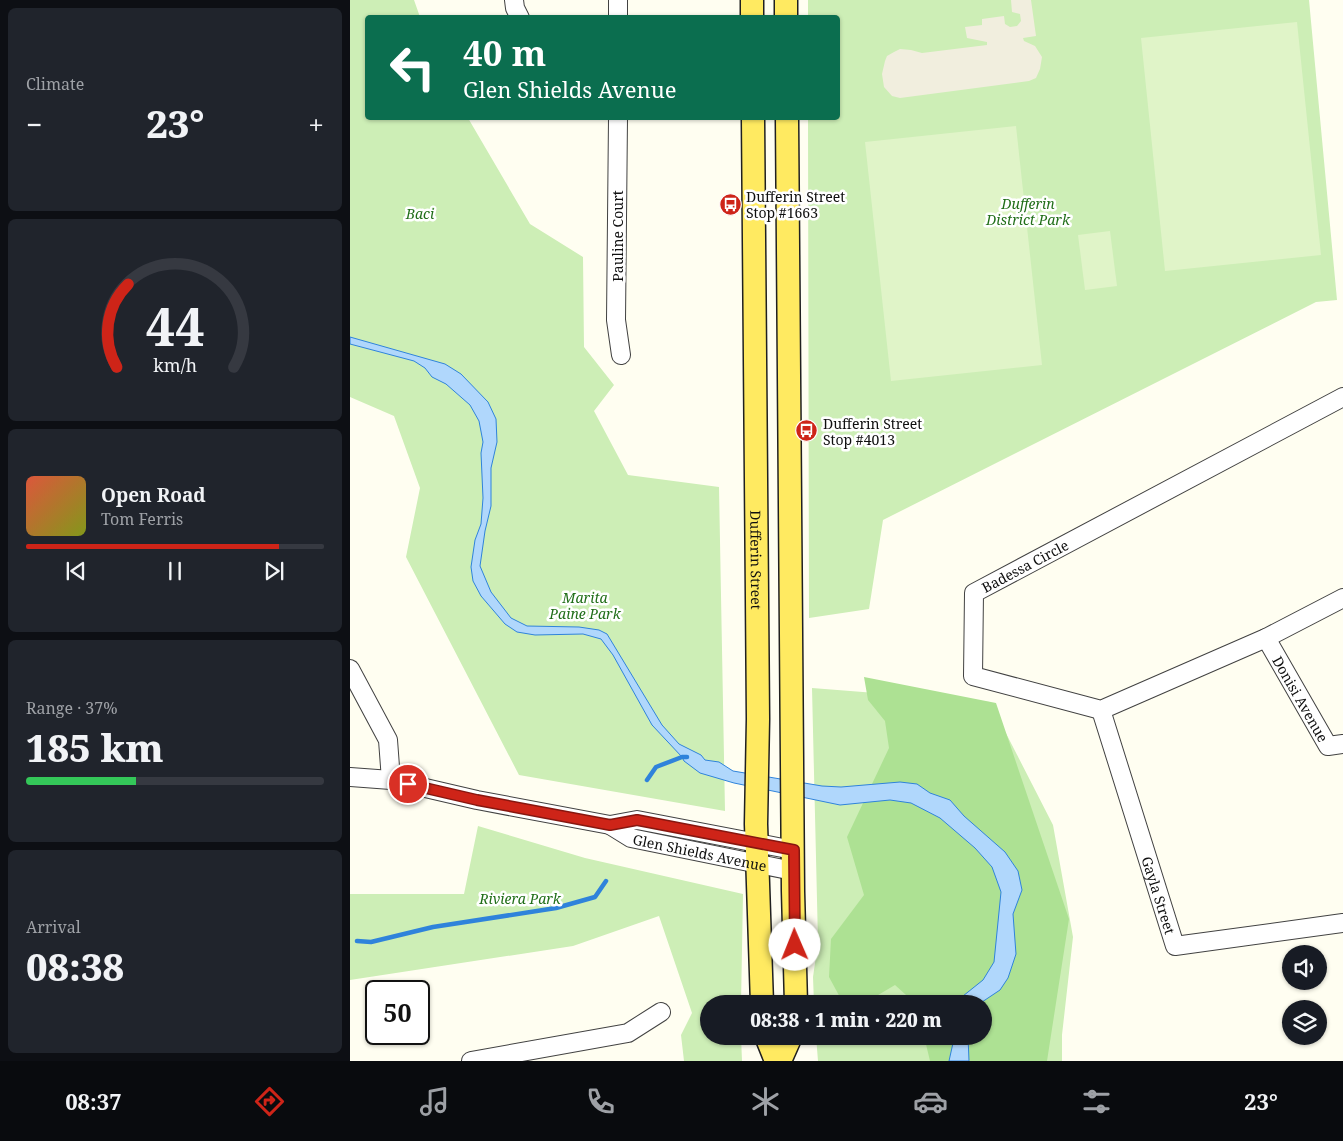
<!DOCTYPE html>
<meta charset="utf-8">
<style>
body{margin:0;font-family:"Noto Serif",serif;background:#20242c;color:#f1f3f6;height:100vh;display:flex;flex-direction:column;font-size:19px;white-space:nowrap}
*{box-sizing:border-box;margin:0}
p{font-size:16px;color:#9ea1a6}
.icon{flex:none;width:28px;height:28px;fill:none;stroke:currentColor;stroke-width:2;stroke-linecap:round;stroke-linejoin:round}
.map{position:relative;flex:1;overflow:hidden}
.panel{display:flex;flex-direction:column;gap:8px;padding:8px;background:#0d0f14;width:350px}
.panel>*{flex:none}
.guide{position:absolute;left:15px;top:15px;width:475px;height:105px;border-radius:5px;box-shadow:0 1px 4px #0004;background:#0b6e4f;color:#fff;overflow:hidden}
.buttons{position:absolute;left:932px;top:945px;display:grid;gap:10px}
.buttons a{display:grid;place-items:center;width:45px;height:45px;border-radius:50%;background:#171b24;box-shadow:0 1px 4px #0004;font-size:25px}
.speed{position:absolute;left:15px;top:980px;display:flex;gap:10px;font-size:25px;font-weight:700;text-align:center}
.speed>*{display:grid;place-content:center;width:65px;height:65px;border-radius:50%;background:#171b24;box-shadow:0 1px 4px #0004;line-height:1}
.speed .limit{border:2px solid #111;border-radius:8px;background:#fff;color:#111}
.pin{position:absolute;display:grid;place-items:center;width:42px;height:42px;color:#fff;margin:-21px;border:2px solid #fff;border-radius:50%;box-shadow:0 1px 5px #0007}
.me{position:absolute;width:55px;margin:-28px;rotate:359deg;stroke-linejoin:round;filter:drop-shadow(0 0 4px #0008)}
.turn{display:flex;align-items:center;gap:18px;height:105px;padding:0 15px;font-size:22px}
.turn .icon{width:65px;height:65px;stroke-width:2.5}
.turn b{display:block;font-size:35px;line-height:42px}
.big{font-size:38px;font-weight:800;line-height:1.1}
.panel .widget{flex:1;display:flex;flex-direction:column;justify-content:center;gap:8px;min-width:0;padding:0 18px;border-radius:8px;background:#20242c}
.panel .dial{align-items:center;gap:0}
.dial svg{height:130px;overflow:visible;fill:none;stroke:#363941;stroke-width:7;stroke-linecap:round;text-anchor:middle}
.dial text{fill:#f1f3f6;stroke:none}
.song{display:flex;align-items:center;gap:15px}
.cover{width:60px;height:60px;border-radius:8px;background:linear-gradient(135deg,hsl(10 70% 55%),hsl(70 70% 35%))}
.played{height:5px;border-radius:2px;background:linear-gradient(90deg,#ce2418 85%,#363941 85%)}
.keys{display:flex;justify-content:space-around;direction:ltr}
.heat{display:flex;justify-content:space-between;align-items:center;font-size:28px;direction:ltr}
.charge{height:8px;border-radius:4px;background:linear-gradient(90deg,#34c759 37%,#363941 0)}
.trip{position:absolute;left:350px;top:995px;width:292px;height:50px;border-radius:25px;background:#171b24;box-shadow:0 1px 4px #0004;font-weight:800;line-height:50px;text-align:center}
.menu{display:flex;height:80px;justify-content:space-around;align-items:center;background:#090b0e;color:#9ea1a6}
.menu .icon{width:35px;height:35px}
.menu .active{color:#ce2418}
.menu b{font-size:22px;color:#f1f3f6}
main{display:flex;flex:1;min-height:0}
.map>svg:first-child{display:block}
.green{fill:#cdeeb6}
.forest{fill:#ade193}
.pitch{fill:#e0f4c8}
.plaza{fill:#f1eede}
.water{fill:#b0d7fc;stroke:#2f83db}
.lines{fill:none;stroke-linecap:round;stroke-linejoin:round}
.stream{stroke:#2f83db;stroke-width:4.5}
.minor-casing{stroke:#424242;stroke-width:20}
.major-casing{stroke:#202020;stroke-width:25}
.minor{stroke:#fff;stroke-width:18}
.major{stroke:#ffea61;stroke-width:22}
.route-casing{stroke:#861710;stroke-width:12}
.route{stroke:#ce2418;stroke-width:9}
.labels{text-anchor:middle;dominant-baseline:central;stroke-width:5;stroke-linejoin:round;paint-order:stroke}
.poi-label{font-size:14px;fill:#0f0f0f;stroke:#fff;text-anchor:start}
.park-label{font-size:14px;font-style:italic;fill:#206e18;stroke:#fff}
.street-label{font-size:14px;fill:#0f0f0f;stroke:#fff}
</style>
<main>
<section class="panel">
<div class="widget"><p>Climate</p>
<div class="heat"><a>−</a><b class="big">23°</b><a>+</a></div>
</div>
<div class="widget dial"><svg viewBox="0 0 100 80">
<path d="M14 69A42 42 0 1 1 86 69"/>
<path d="M14 69A42 42 0 0 1 21 18" stroke="#ce2418"/>
<text x="50" y="56" font-size="32" font-weight="700">44</text>
<text x="50" y="72" font-size="11">km/h</text>
</svg></div>
<div class="widget">
<div class="song"><i class="cover"></i><div><b>Open Road</b><p>Tom Ferris</p></div></div>
<div class="played"></div>
<div class="keys"><svg class="icon" aria-label="previous" viewBox="0 0 24 24"><path d="M18 5L8 12l10 7zM5 5v14"/></svg><svg class="icon" aria-label="pause" viewBox="0 0 24 24"><path d="M8 5v14M16 5v14"/></svg><svg class="icon" aria-label="next" viewBox="0 0 24 24"><path d="M6 5l10 7-10 7zM19 5v14"/></svg></div>
</div>
<div class="widget"><p>Range · 37%</p><b class="big">185 km</b><div class="charge"></div></div>
<div class="widget"><p>Arrival</p><b class="big">08:38</b></div>
</section>
<div class="map">
<svg width="993" height="1061" viewBox="0 0 993 1061">
<rect width="100%" height="100%" fill="#fffef1"/>
<!-- green -->
<g class="green">
<path d="M0 0H64L70 17 18 18V118H118L180 224 233 257 234 347 264 385 244 411 278 475 369 487 375 811 169 775 56 557 70 488 44 416 0 397Z"/>
<path d="M458 0H959L987 300 966 302 533 520 519 609 459 618 458 118H488V18L458 17Z"/>
<path d="M462 688 640 702 703 825 723 937 712 1035V1061H468L466 1036H634V1004H464L463 977 468 942Z"/>
<path d="M128 826 235 858 393 894 391 1004H359V1036H391L392 1061H334L331 1035 342 1013 309 916 223 946 0 980V894H114Z"/>
</g>
<!-- forest -->
<path class="forest" d="M514 677 646 703 719 919 697 1061H580L574 1036H634V1004H566L545 985 523 998 492 1001 479 977 481 939 514 895 497 837 539 748 535 721 518 700Z"/>
<!-- pitch -->
<g class="pitch">
<path d="M947 22 971 255 815 271 791 38Z"/>
<path d="M666 126 692 365 541 381 515 142Z"/>
<path d="M760 231 767 286 735 290 728 235Z"/>
</g>
<!-- plaza -->
<path class="plaza" d="M661 0H681L686 36 673 38 674 41 685 46 692 57 690 69 686 78 679 81 550 98 542 96 534 87 532 74 535 61 537 56 544 52 550 49 561 50 572 53 637 45V42L617 38 615 27 632 25V19L654 16 655 24 660 27 667 26 671 21 670 14 662 12Z"/>
<!-- water -->
<g class="water">
<path d="M0 337 95 364 111 374 138 402 146 419 147 442 141 468V506L135 531 130 566 141 592 161 618 177 626 229 627 249 630 257 634 312 725 329 744 351 755 355 760 369 762 383 771 472 786 491 787 550 782 567 784 580 793 600 800 614 816 655 852 668 871 672 890 663 914 666 954 658 978 650 990 629 1004H603L633 980 644 962 651 892 642 867 625 848 590 818 561 803 540 800 490 805 384 783 350 773 334 761 332 757 302 725 263 655 251 639 233 634 185 635 167 632 155 624 131 596 123 581 121 567 125 540 131 524 133 498 131 453 133 442 129 421 120 405 96 384 82 377 75 368 64 361 0 344Z"/>
<path d="M601 1036H618L619 1061H599L603 1043Z"/>
</g>
<g class="lines">
<!-- stream -->
<g class="stream">
<path d="M297 780 306 767 332 757H337"/>
<path d="M7 941 21 942 83 927 206 908 245 897 256 881"/>
</g>
<defs>
<g id="minor">
<path d="M164 0 165 8 170 18"/>
<path d="M268 0V18"/>
<path d="M268 118 266 320 271 355"/>
<path d="M993 397 624 593 623 676 751 710 916 638 993 598"/>
<path id="s1" d="M916 638 978 746 993 744"/>
<path d="M0 669 38 740 41 780"/>
<path id="s2" d="M751 710 825 946 993 923"/>
<path d="M0 777 41 780 127 800 260 825 287 820 443 850"/>
<path id="s3" d="M260 825 281 838 443 871"/>
<path d="M121 1061 278 1033 311 1012"/>
</g>
<g id="major">
<path d="M402 0V18"/>
<path d="M436 0V18"/>
<path id="s4" d="M403 118 408 719 406 824 412 1004"/>
<path d="M437 118 443 891 446 1004"/>
<path d="M416 1036 426 1061"/>
<path d="M430 1061 441 1036"/>
</g>
</defs>
<!-- minor casing -->
<use href="#minor" class="minor-casing"/>
<!-- major casing -->
<use href="#major" class="major-casing"/>
<!-- minor -->
<use href="#minor" class="minor"/>
<!-- major -->
<use href="#major" class="major"/>
</g>
<g class="lines">
<defs>
<path id="route" d="M58 784 127 800 260 825 287 820 444 850 445 945"/>
</defs>
<!-- route casing -->
<use href="#route" class="route-casing"/>
<!-- route -->
<use href="#route" class="route"/>
</g>
<!-- icons -->
<defs>
<symbol id="bus-disc" viewBox="-11 -11 22 22"><circle r="9.5" fill="#ce2418" stroke="#fff"/><path d="M-5-6H5V4H4V6H2V4H-2V6H-4V4H-5ZM-3.5-4V0h7V-4ZM-3.5 1.2v1.5H-2V1.2ZM2 1.2v1.5H3.5V1.2Z" fill="#fff"/></symbol>
</defs>
<g fill-rule="evenodd">
<use href="#bus-disc" x="368" y="192" width="25" height="25"/>
<use href="#bus-disc" x="444" y="418" width="25" height="25"/>
</g>
<g class="labels">
<!-- poi labels -->
<g class="poi-label">
<text x="396" y="196">Dufferin Street<tspan x="396" dy="16">Stop #1663</tspan></text>
<text x="473" y="423">Dufferin Street<tspan x="473" dy="16">Stop #4013</tspan></text>
</g>
<!-- park labels -->
<g class="park-label">
<text x="678" y="203">Dufferin<tspan x="678" dy="16">District Park</tspan></text>
<text x="70" y="213">Baci</text>
<text x="235" y="597">Marita<tspan x="235" dy="16">Paine Park</tspan></text>
<text x="170" y="898">Riviera Park</text>
</g>
<!-- street labels -->
<g class="street-label">
<text transform="translate(267 236) rotate(-90)">Pauline Court</text>
<text stroke="none"><textPath href="#s4" startOffset="442">Dufferin Street</textPath></text>
<text transform="translate(675 566) rotate(-28)">Badessa Circle</text>
<text stroke="none"><textPath href="#s1" startOffset="70">Donisi Avenue</textPath></text>
<text stroke="none"><textPath href="#s3" startOffset="95">Glen Shields Avenue</textPath></text>
<text stroke="none"><textPath href="#s2" startOffset="194">Gayla Street</textPath></text>
</g>
</g>
</svg>
<div class="buttons">
<a><svg class="icon" aria-label="sound" viewBox="0 0 24 24"><path d="M4 9h4l5-4v14l-5-4H4zM17 9q2 3 0 6"/></svg></a>
<a><svg class="icon" aria-label="layers" viewBox="0 0 24 24"><path d="M12 4l9 5-9 5-9-5zM3 14l9 5 9-5"/></svg></a>
</div>
<div class="speed"><div class="limit">50</div></div>
<div class="pin" style="left:58px;top:784px;background:#d93025"><svg class="icon" aria-label="arrive" viewBox="0 0 24 24"><path d="M6 21V4h12l-3 4 3 4H6"/></svg></div>
<svg class="me" style="left:445px;top:945px" viewBox="-20 -20 40 40"><circle r="19" fill="#fff"/><path d="M0-13L10 11 0 6-10 11z" fill="#ce2418"/></svg>
<div class="trip">08:38 · 1 min · 220 m</div>
<div class="guide">
<div class="turn"><svg class="icon" aria-label="left" viewBox="0 0 24 24"><path d="M17 20v-9H6M10 6l-5 5 5 5"/></svg><div><b>40 m</b>Glen Shields Avenue</div></div>
</div>
</div>
</main>
<nav class="menu">
<b>08:37</b>
<svg class="icon active" aria-label="directions" viewBox="0 0 24 24"><path d="M12 3l9 9-9 9-9-9zM9 14v-3h6M13 9l2 2-2 2"/></svg>
<svg class="icon" aria-label="music" viewBox="0 0 24 24"><path d="M9 18V5l10-2v13"/><circle cx="6" cy="18" r="3"/><circle cx="16" cy="16" r="3"/></svg>
<svg class="icon" aria-label="phone" viewBox="0 0 24 24"><path d="M5 4h4l2 5-3 2q2 4 5 5l2-3 5 2v4C11 20 4 13 5 4z"/></svg>
<svg class="icon" aria-label="climate" viewBox="0 0 24 24"><path d="M12 3v18M4 7l16 10M4 17L20 7"/></svg>
<svg class="icon" aria-label="car" viewBox="0 0 24 24"><path d="M5 17H2v-5l4-1 3-4h7l3 4 3 1v5h-3M9 17h6M6 11h13"/><circle cx="7" cy="17" r="2"/><circle cx="17" cy="17" r="2"/></svg>
<svg class="icon" aria-label="filters" viewBox="0 0 24 24"><path d="M4 7h16M4 17h16"/><circle cx="9" cy="7" r="2"/><circle cx="15" cy="17" r="2"/></svg>
<b>23°</b>
</nav>
